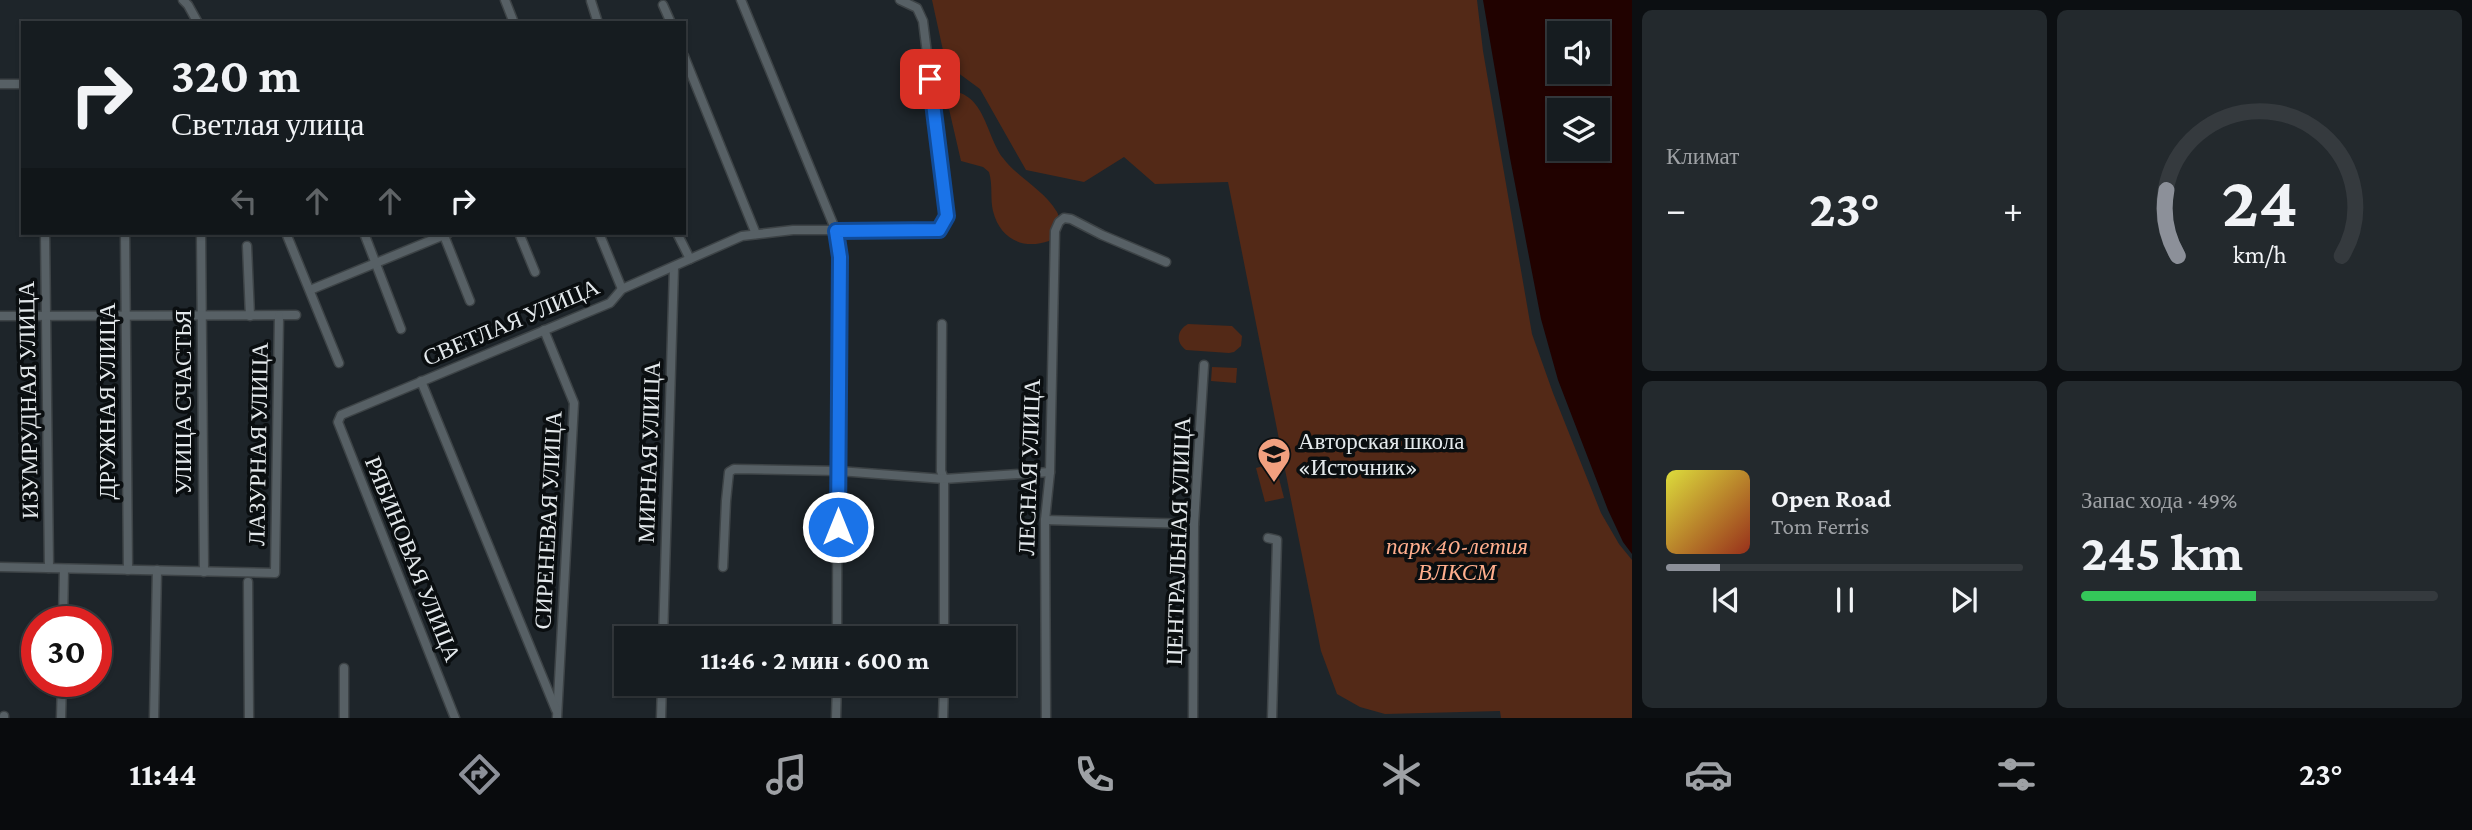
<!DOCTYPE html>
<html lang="ru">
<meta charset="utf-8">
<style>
body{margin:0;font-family:"Crimson Pro",serif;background:#23292d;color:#f1f3f6;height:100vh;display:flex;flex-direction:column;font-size:26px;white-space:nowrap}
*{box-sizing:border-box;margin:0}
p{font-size:23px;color:#9ea1a5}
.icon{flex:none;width:38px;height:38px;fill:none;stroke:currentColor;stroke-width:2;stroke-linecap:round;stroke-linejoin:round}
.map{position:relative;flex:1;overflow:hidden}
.details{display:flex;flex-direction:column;gap:10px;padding:10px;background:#0c0f12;width:840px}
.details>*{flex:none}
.hud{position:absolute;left:21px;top:21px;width:665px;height:214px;border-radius:0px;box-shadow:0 2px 5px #0004,0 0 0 2px #353a3e;background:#161c20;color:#f1f3f6;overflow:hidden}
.fabs{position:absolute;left:1547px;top:21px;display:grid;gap:14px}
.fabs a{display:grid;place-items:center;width:63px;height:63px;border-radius:0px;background:#161c20;box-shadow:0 2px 5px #0004,0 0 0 2px #353a3e;font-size:35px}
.speed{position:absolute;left:21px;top:606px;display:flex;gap:14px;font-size:35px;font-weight:700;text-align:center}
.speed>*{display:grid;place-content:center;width:91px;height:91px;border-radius:50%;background:#161c20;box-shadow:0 2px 5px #0004,0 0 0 2px #353a3e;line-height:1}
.speed .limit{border:10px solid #d22;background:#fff;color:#111}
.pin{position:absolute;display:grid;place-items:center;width:60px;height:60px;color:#fff;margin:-30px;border-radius:14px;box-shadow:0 4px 10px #0006}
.me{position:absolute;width:77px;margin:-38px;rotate:0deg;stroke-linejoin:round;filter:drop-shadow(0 0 5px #0008)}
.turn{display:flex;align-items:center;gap:24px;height:147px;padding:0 35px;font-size:32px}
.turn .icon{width:91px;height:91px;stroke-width:2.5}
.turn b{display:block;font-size:49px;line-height:60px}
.lanes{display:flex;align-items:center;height:66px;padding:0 35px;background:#0003;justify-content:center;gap:35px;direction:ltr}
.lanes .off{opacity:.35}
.big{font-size:52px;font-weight:700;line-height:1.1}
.details .tile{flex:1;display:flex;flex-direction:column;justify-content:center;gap:10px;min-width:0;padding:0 24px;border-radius:10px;background:#23292d}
.details .dial{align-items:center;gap:0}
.dial svg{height:182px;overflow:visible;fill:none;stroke:#353a3e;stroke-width:7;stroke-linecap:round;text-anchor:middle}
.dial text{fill:#f1f3f6;stroke:none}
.song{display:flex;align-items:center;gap:21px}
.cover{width:84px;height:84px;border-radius:10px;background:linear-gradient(135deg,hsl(60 70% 55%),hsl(10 70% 35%))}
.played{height:7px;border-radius:4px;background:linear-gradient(90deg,#8c9099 15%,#353a3e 15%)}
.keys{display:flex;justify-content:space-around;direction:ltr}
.heat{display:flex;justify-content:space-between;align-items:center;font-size:38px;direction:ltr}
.charge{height:10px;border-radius:5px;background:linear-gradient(90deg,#34c759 49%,#353a3e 0)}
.details .tiles{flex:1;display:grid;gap:10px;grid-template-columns:repeat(2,1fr)}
.trip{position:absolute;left:614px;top:626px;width:402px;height:70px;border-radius:0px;background:#161c20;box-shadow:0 2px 5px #0004,0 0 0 2px #353a3e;font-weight:700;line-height:70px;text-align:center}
.tabs{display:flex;height:112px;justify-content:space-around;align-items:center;background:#090b0d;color:#9ea1a5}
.tabs .icon{width:49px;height:49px}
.tabs .selected{color:#8c9099}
.tabs b{font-size:32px;color:#f1f3f6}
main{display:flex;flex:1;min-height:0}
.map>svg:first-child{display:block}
.green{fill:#532917}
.water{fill:#210200;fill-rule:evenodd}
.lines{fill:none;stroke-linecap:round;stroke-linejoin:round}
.minor-casing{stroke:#3d4346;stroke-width:11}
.minor{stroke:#576065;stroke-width:8}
.route-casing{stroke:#114b97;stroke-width:18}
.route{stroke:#1a73e8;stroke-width:12}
.labels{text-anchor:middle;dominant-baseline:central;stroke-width:7;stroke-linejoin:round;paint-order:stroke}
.street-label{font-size:23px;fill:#e4e9ec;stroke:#0a0e10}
.poi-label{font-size:23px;fill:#e4e9ec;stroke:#0a0e10;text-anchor:start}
.park-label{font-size:23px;font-style:italic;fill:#ffae8d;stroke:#0a0e10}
</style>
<main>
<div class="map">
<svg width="1632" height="718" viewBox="0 0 1632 718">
<rect width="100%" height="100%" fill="#1e252a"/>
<!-- green -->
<g class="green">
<path d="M932 0H1477L1483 51 1532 334 1553 393 1601 513 1619 544 1632 560V718H1501L1500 711 1385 714 1360 707 1337 694 1321 651 1228 182 1155 184 1124 157 1084 182 1026 170 980 89 946 64Z"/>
<path d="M949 91C985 92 986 136 1003 158 1018 178 1044 190 1057 212 1062 221 1056 234 1049 241 1023 250 1000 239 993 211 990 198 993 185 989 172L983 167 961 161 946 96Z"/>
<path d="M1188 324 1232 326 1242 336 1241 346 1234 352 1229 353 1186 350C1175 342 1177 330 1188 324Z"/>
<path d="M1212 367 1237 368 1236 383 1211 381Z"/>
<path d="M1275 463 1284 498 1265 502 1256 468Z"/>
</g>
<!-- water -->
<path class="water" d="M1483 0H1632V554L1623 542 1608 510 1558 380 1541 319 1510 158ZM1559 33H1598V72H1559ZM1559 110H1598V149H1559Z"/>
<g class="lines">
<defs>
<g id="minor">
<path d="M183 0 188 5 198 23"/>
<path d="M505 0 514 23"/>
<path d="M741 0 836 231 838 243 837 639"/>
<path d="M591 1 598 23"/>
<path d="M663 5 671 23"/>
<path d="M684 56 756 234"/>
<path d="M0 84H23"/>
<path d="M45 233 49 568"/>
<path d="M125 233 128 570"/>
<path d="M201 233 204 572"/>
<path d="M286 233 339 363"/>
<path d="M364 233 401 329"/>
<path d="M443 233 470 301"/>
<path d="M519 233 535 272"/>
<path d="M599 233 622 289"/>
<path d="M677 233 690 259"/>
<path d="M247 246 250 316"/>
<path d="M310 290 449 233"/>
<path d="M0 316 296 315"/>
<path d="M942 324 941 471 944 479V639"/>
<path d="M544 330 574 403 557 718"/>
<path d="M421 381 556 710"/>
<path d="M1045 520 1194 524"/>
<path d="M1268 538 1277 540 1272 718"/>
<path d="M0 567 275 573 279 316"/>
<path d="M723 567 726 501 729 472 734 469 839 471 944 479 1050 472"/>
<path d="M248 582 249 718"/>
<path d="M63 621 64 569"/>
<path d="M663 639 674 267"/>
<path d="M344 668V718"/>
<path d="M4 716V718"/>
<path d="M61 718 62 681"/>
<path d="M154 718 157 570"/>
<path d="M455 718 338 422 341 415 610 303 622 289 742 236 793 230H939L947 216 923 21 917 8 900 0"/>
<path d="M661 718 662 684"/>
<path d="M836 718 837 684"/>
<path d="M943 718 944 684"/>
<path d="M1046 718 1045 520 1050 472 1055 231 1059 222 1064 218 1071 219 1102 235 1166 262"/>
<path d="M1193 718 1194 524 1204 365"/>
</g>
</defs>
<!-- minor casing -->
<use href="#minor" class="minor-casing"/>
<!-- minor -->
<use href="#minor" class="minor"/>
</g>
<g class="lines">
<defs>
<path id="route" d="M838 527 840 257 836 231 939 230 947 216 930 79"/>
</defs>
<!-- route casing -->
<use href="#route" class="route-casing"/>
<!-- route -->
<use href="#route" class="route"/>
</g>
<!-- icons -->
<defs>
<symbol id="school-pin" viewBox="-11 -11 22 30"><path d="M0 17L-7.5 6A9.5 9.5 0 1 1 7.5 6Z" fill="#f2a07f" stroke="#0a0e10"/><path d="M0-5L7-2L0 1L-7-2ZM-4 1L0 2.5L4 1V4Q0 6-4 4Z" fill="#111"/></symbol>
</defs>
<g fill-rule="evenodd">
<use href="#school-pin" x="1255" y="435" width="38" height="52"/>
</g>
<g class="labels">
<!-- street labels -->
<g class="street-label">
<text transform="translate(511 322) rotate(-23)">СВЕТЛАЯ УЛИЦА</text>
<text transform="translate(28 400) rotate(-91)">ИЗУМРУДНАЯ УЛИЦА</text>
<text transform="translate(107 401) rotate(-90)">ДРУЖНАЯ УЛИЦА</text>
<text transform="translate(183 402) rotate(-90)">УЛИЦА СЧАСТЬЯ</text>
<text transform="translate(258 444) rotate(-89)">ЛАЗУРНАЯ УЛИЦА</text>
<text transform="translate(649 452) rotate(-88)">МИРНАЯ УЛИЦА</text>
<text transform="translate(1029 467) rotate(-88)">ЛЕСНАЯ УЛИЦА</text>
<text transform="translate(548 520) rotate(-87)">СИРЕНЕВАЯ УЛИЦА</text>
<text transform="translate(1178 541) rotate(-88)">ЦЕНТРАЛЬНАЯ УЛИЦА</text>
<text transform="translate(413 559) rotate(68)">РЯБИНОВАЯ УЛИЦА</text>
</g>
<!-- poi labels -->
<g class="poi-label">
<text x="1298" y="441">Авторская школа<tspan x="1298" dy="26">«Источник»</tspan></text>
</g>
<!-- park labels -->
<g class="park-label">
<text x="1457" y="546">парк 40-летия<tspan x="1457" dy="26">ВЛКСМ</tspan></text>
</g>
</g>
</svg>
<div class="fabs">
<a><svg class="icon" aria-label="sound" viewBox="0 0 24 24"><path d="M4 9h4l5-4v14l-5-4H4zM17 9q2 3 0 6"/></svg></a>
<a><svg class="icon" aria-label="layers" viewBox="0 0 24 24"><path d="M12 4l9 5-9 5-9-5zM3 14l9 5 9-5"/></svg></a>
</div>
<div class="speed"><div class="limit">30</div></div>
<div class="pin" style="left:930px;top:79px;background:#d93025"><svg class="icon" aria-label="arrive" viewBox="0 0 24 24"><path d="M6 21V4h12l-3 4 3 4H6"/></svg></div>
<svg class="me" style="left:838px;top:527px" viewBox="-20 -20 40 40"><circle r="17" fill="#1a73e8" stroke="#fff" stroke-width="3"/><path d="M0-11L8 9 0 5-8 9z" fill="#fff"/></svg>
<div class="trip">11:46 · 2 мин · 600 m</div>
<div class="hud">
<div class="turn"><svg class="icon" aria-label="right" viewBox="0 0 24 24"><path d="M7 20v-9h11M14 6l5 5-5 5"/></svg><div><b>320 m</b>Светлая улица</div></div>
<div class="lanes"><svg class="icon off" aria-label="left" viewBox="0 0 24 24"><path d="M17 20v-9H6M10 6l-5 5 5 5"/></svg><svg class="icon off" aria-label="ahead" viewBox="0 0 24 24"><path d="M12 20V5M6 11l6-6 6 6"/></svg><svg class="icon off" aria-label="ahead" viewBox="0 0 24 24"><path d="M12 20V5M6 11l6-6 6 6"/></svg><svg class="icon" aria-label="right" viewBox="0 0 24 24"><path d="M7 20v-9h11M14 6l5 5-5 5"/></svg></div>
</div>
</div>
<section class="details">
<div class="tiles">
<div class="tile"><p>Климат</p>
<div class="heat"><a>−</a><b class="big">23°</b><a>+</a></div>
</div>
<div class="tile dial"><svg viewBox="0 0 100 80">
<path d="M14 69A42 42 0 1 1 86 69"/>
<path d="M14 69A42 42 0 0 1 9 40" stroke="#8c9099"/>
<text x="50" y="56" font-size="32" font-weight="700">24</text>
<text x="50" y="72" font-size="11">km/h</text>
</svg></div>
<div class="tile">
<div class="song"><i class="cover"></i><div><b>Open Road</b><p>Tom Ferris</p></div></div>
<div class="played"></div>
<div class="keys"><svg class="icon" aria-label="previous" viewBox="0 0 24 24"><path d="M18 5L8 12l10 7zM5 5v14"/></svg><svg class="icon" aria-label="pause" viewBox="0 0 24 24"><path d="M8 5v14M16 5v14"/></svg><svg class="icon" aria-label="next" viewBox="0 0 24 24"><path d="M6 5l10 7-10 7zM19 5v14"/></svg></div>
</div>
<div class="tile"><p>Запас хода · 49%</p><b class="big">245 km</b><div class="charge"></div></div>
</div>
</section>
</main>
<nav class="tabs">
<b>11:44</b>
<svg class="icon selected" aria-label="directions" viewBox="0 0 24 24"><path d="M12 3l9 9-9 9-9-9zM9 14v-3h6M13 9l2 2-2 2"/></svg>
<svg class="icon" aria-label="music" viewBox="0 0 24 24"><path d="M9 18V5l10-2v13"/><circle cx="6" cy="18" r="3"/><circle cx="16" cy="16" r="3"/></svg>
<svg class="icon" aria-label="phone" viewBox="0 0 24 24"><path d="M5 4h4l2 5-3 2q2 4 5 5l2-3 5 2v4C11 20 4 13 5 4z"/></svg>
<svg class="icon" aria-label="climate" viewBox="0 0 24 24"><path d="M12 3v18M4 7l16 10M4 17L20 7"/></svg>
<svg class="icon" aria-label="car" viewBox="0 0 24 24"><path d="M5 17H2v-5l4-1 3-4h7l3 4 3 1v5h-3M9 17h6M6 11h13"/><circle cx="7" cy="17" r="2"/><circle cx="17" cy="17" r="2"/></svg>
<svg class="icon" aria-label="filters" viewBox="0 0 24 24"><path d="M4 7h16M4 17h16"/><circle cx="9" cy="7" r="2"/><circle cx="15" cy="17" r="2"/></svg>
<b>23°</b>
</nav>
